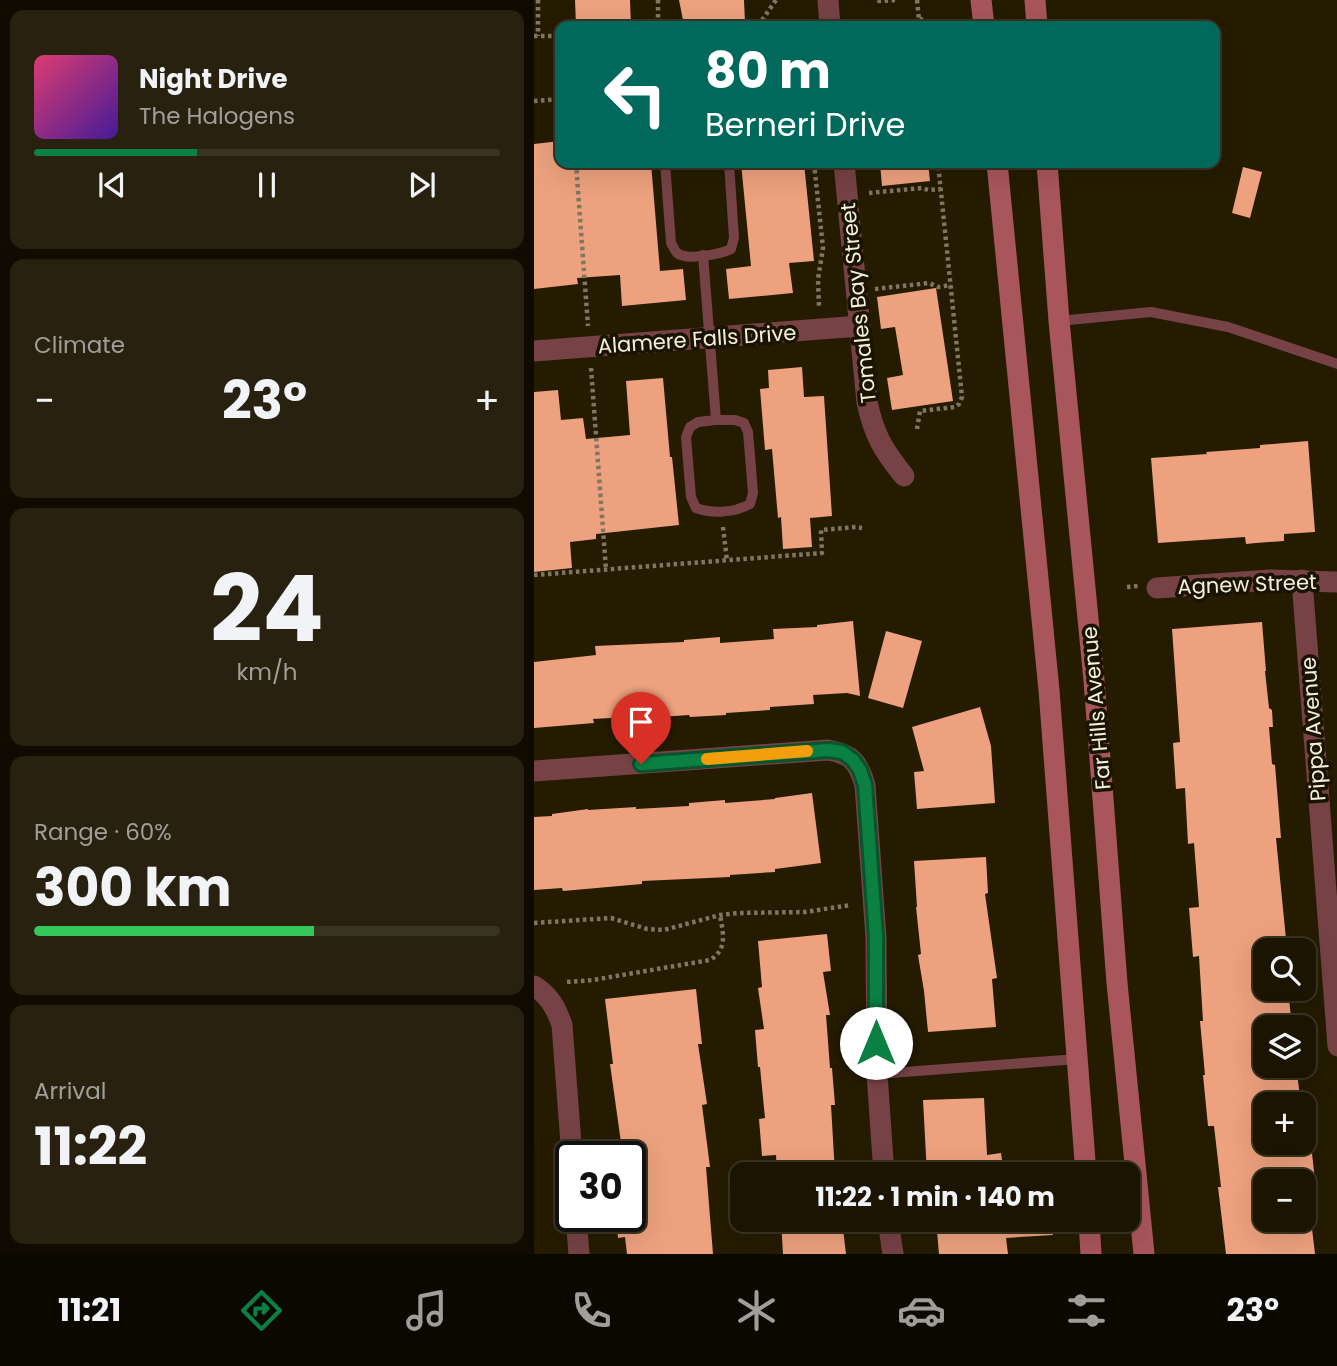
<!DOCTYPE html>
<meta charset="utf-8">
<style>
body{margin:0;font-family:Poppins,sans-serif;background:#28210f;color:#f1f3f6;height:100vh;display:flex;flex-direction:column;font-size:26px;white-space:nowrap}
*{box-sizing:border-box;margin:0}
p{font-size:23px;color:#a09e99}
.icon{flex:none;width:38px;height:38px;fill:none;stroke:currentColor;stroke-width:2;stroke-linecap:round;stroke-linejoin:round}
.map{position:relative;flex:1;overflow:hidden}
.panel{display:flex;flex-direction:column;gap:10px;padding:10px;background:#0f0b00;width:534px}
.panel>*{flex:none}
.banner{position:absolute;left:21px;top:21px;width:665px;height:147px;border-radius:14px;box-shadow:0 7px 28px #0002,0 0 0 2px #393322;background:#00695c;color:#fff;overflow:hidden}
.controls{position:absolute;left:719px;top:938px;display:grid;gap:14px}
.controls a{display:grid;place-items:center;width:63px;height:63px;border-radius:14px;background:#1b1400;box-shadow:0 7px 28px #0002,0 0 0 2px #393322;font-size:35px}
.speed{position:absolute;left:21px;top:1141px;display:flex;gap:14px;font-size:35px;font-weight:700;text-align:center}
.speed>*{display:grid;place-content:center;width:91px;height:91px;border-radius:50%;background:#1b1400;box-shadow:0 7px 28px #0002,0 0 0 2px #393322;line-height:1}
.speed .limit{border:4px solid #111;border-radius:10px;background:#fff;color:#111}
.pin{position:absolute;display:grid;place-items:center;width:60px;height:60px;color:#fff;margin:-72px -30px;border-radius:50% 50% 50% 0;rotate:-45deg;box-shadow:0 0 7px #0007}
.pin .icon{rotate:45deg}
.me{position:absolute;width:77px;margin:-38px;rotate:0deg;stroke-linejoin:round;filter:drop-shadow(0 0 5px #0008)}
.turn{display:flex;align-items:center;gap:24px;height:147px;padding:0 35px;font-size:32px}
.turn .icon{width:91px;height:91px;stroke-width:2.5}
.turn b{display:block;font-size:49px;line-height:60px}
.big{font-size:52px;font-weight:700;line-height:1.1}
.panel .card{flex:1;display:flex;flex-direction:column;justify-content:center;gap:10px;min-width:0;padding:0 24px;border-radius:14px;background:#28210f}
.panel .dial{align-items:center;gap:0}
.dial b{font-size:91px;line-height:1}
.song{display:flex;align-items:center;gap:21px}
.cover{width:84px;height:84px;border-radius:10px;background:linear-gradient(135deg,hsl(340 70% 55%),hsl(260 70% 35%))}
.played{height:7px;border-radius:4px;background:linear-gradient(90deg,#0b8043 35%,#393322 35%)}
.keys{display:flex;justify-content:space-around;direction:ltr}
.heat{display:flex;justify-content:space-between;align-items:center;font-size:38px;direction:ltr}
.charge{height:10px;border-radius:5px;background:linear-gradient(90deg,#34c759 60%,#393322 0)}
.trip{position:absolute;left:196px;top:1162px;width:410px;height:70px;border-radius:14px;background:#1b1400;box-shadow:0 7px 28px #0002,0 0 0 2px #393322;font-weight:700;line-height:70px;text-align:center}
.tabs{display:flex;height:112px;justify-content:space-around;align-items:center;background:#0b0800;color:#a09e99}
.tabs .icon{width:49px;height:49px}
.tabs .selected{color:#0b8043}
.tabs b{font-size:32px;color:#f1f3f6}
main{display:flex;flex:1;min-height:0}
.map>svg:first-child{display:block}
.building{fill:#eda17e}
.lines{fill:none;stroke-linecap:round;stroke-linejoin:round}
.path{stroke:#7f7761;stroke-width:4.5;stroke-dasharray:3.5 3.5;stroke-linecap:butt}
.service{stroke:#764245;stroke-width:10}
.minor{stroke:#764245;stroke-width:21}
.secondary{stroke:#a9555c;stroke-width:21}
.route-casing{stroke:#07532c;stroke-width:18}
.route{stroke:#0b8043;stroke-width:12}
.slow{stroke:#f59e0b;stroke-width:12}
.labels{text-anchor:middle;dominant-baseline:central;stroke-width:7;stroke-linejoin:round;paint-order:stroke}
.street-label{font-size:21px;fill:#f4efde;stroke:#191300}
</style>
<main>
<section class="panel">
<div class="card">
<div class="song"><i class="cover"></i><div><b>Night Drive</b><p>The Halogens</p></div></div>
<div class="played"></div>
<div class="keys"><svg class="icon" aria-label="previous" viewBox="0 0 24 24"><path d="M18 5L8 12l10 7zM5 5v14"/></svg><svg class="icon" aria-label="pause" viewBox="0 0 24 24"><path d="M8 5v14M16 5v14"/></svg><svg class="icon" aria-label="next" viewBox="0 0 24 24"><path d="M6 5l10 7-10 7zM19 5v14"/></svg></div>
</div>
<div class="card"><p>Climate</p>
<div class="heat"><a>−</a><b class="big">23°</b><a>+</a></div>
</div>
<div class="card dial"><b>24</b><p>km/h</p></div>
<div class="card"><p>Range · 60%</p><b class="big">300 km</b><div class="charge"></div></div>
<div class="card"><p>Arrival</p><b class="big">11:22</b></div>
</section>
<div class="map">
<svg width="804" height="1254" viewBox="0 0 804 1254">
<rect width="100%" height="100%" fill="#241b00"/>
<!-- building -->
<g class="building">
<path d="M41 0H96L97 26H42Z"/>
<path d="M145 0H210L211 23 150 25Z"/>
<path d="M26 141V163H117L126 271 149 269 152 300 88 306 86 275 43 278 44 284 0 289V144Z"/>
<path d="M207 163H270L280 261 255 263 259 293 195 299 192 269 217 266Z"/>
<path d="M346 163H394L396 181 348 186Z"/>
<path d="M709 167 728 172 716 218 698 213Z"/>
<path d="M402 288 419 401 358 410 353 378 369 375 361 327 347 329 343 297Z"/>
<path d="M268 367 270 397 290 396 298 516 276 518 278 547 249 549 247 517 244 518 238 449 231 450 226 389 235 388 234 370Z"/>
<path d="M129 378 136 457H138L145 525 62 534V539L36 542 38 568 0 572V392L24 390 27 420 49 418 52 439 96 435 92 381Z"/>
<path d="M774 441 781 532 750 534V541L722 543 712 544 711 537 624 543 617 458 673 454 672 452 726 448V445Z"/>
<path d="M319 621 326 696 313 693 279 695 280 704 236 707V710L192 713V715L156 717 155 715 111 718V716L59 719 60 723 0 728V662L62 655 61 646 150 642V640L186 637V643L240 639 239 629 283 627V625Z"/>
<path d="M728 622 732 671H731L735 708 738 710 739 727H735L738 764 741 765 747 838H742L753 949 732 950V989H754L758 1027H732V1068L762 1066 767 1104H732V1143H769L770 1154 778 1153 781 1181H732V1220H777L781 1254H692L684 1187H687L680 1126H674L669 1075H671L666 1021H669L665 956 659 957 655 908 665 907 660 843 654 844 651 788 642 789 639 743 646 742 638 629Z"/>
<path d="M352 631 388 641 369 708 334 698Z"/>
<path d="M446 707 457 746 461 803 383 809 380 772 390 771 378 727Z"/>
<path d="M278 793 287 863 241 869V872L196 875V877L108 881V884L29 891 28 888 0 890V817L18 816V814L54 809V810L102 807V809L155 806V803L191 800V803L241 799V798Z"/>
<path d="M452 857 454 893 451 894 463 978 458 979 462 1027 394 1032 390 991 384 955 387 954 382 907H383L380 861Z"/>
<path d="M293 934 297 971 289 972 296 1015H292L296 1068H298L301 1105H297L301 1174H243L242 1155 228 1156 225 1119 231 1118 226 1067H224L221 1030 230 1029 224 988 228 987 224 941Z"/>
<path d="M162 989 168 1044H164L173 1104 168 1105 176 1167H172L179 1254H93L91 1237 84 1238 82 1216H96V1157H89L76 1064H79L71 999Z"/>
<path d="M450 1098 453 1155 467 1153 470 1174H393L389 1100Z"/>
<path d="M247 1220H308L312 1254H249Z"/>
<path d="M402 1220H518L519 1235 472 1238 474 1254H405Z"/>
</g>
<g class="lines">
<!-- path -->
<g class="path">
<path d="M4 0V36"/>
<path d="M124 0V26"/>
<path d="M344 0 345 1 361 0"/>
<path d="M383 0 385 20 390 19 391 26"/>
<path d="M224 26 242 0"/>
<path d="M0 36H26"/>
<path d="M0 101 26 99"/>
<path d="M42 163 54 326"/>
<path d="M280 163 289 248 284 279 285 308"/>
<path d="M335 193 388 188 394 190 407 189"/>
<path d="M341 289 395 283 404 287 417 285"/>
<path d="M57 368 72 570"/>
<path d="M383 429 386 411 421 407 425 404 428 397 404 163"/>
<path d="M189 527 193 561"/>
<path d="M0 575 288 553 287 530 322 527 328 528"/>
<path d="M593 587 604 586"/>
<path d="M0 923 77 918 113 929 130 930 186 915 204 913 271 912 317 905"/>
<path d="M33 982 59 980 176 960C194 949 189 933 186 915"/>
</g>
<!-- service -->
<g class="service">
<path d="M131 163 137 243C139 246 141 251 143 253 153 261 187 254 197 249L200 238 195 163"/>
<path d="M169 255 182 420H201L210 423 214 432 219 493 216 504C200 513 178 514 162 508L157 497 152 437 156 427 164 422 182 420"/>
<path d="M525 321 617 312 694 327 804 364"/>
<path d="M343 1074 544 1059"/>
</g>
<!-- minor -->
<g class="minor">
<path d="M294 0 296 26"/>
<path d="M310 163 333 402C340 435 349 450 370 476"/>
<path d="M0 351 326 326"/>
<path d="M768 580 804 1046"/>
<path d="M623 588 736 580 804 582"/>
<path d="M0 771 294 750C318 754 324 762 331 785L342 938 343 1074 350 1174"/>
<path d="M0 986C16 996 22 1008 28 1025L38 1157"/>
<path d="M42 1216 45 1254"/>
<path d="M354 1220 359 1254"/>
</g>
<!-- secondary -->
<g class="secondary">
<path d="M447 0 450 26"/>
<path d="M501 0 503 26"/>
<path d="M463 163 515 690 552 1174"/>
<path d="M513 163 525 321 560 680 583 983 610 1254"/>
<path d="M555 1220 557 1254"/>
</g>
</g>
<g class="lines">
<defs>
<path id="route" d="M107 764 294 750 308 752 319 760 326 770 331 785 342 937V1043"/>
</defs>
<!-- route casing -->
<use href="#route" class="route-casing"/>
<!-- route -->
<use href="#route" class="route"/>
<!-- slow -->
<path class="slow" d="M173 759 273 751"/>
</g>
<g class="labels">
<!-- street labels -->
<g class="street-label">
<text transform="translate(324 303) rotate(-96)">Tomales Bay Street</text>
<text transform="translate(163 339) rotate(-4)">Alamere Falls Drive</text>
<text transform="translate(713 584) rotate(-2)">Agnew Street</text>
<text transform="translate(562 708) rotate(-95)">Far Hills Avenue</text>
<text transform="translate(779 729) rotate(-94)">Pippa Avenue</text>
</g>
</g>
</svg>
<div class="controls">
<a><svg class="icon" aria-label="search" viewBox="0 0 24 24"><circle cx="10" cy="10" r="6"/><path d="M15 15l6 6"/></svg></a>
<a><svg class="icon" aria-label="layers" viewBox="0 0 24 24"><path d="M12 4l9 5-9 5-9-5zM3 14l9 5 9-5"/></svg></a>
<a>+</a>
<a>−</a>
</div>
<div class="speed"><div class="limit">30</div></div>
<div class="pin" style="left:107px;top:764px;background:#d93025"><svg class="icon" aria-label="arrive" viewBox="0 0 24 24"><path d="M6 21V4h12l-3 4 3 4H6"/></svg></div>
<svg class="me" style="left:342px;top:1043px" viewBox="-20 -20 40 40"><circle r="19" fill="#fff"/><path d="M0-13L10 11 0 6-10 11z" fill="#0b8043"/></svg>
<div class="trip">11:22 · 1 min · 140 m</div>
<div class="banner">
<div class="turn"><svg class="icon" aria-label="left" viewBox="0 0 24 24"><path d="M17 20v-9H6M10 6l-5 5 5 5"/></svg><div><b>80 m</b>Berneri Drive</div></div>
</div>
</div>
</main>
<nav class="tabs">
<b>11:21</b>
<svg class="icon selected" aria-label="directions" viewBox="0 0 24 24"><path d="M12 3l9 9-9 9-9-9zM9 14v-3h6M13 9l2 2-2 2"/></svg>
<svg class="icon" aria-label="music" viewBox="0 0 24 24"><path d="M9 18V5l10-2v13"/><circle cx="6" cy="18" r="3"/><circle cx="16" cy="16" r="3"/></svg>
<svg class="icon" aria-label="phone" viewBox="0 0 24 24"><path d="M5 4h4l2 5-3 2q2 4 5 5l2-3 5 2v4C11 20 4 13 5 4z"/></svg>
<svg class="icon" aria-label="climate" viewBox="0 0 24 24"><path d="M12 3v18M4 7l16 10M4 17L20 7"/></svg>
<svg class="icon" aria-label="car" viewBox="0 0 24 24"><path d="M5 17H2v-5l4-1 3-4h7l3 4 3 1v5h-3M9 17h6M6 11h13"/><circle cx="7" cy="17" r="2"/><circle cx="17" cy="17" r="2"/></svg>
<svg class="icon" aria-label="filters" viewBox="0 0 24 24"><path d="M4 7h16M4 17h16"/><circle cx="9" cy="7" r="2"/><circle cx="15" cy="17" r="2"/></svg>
<b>23°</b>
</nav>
